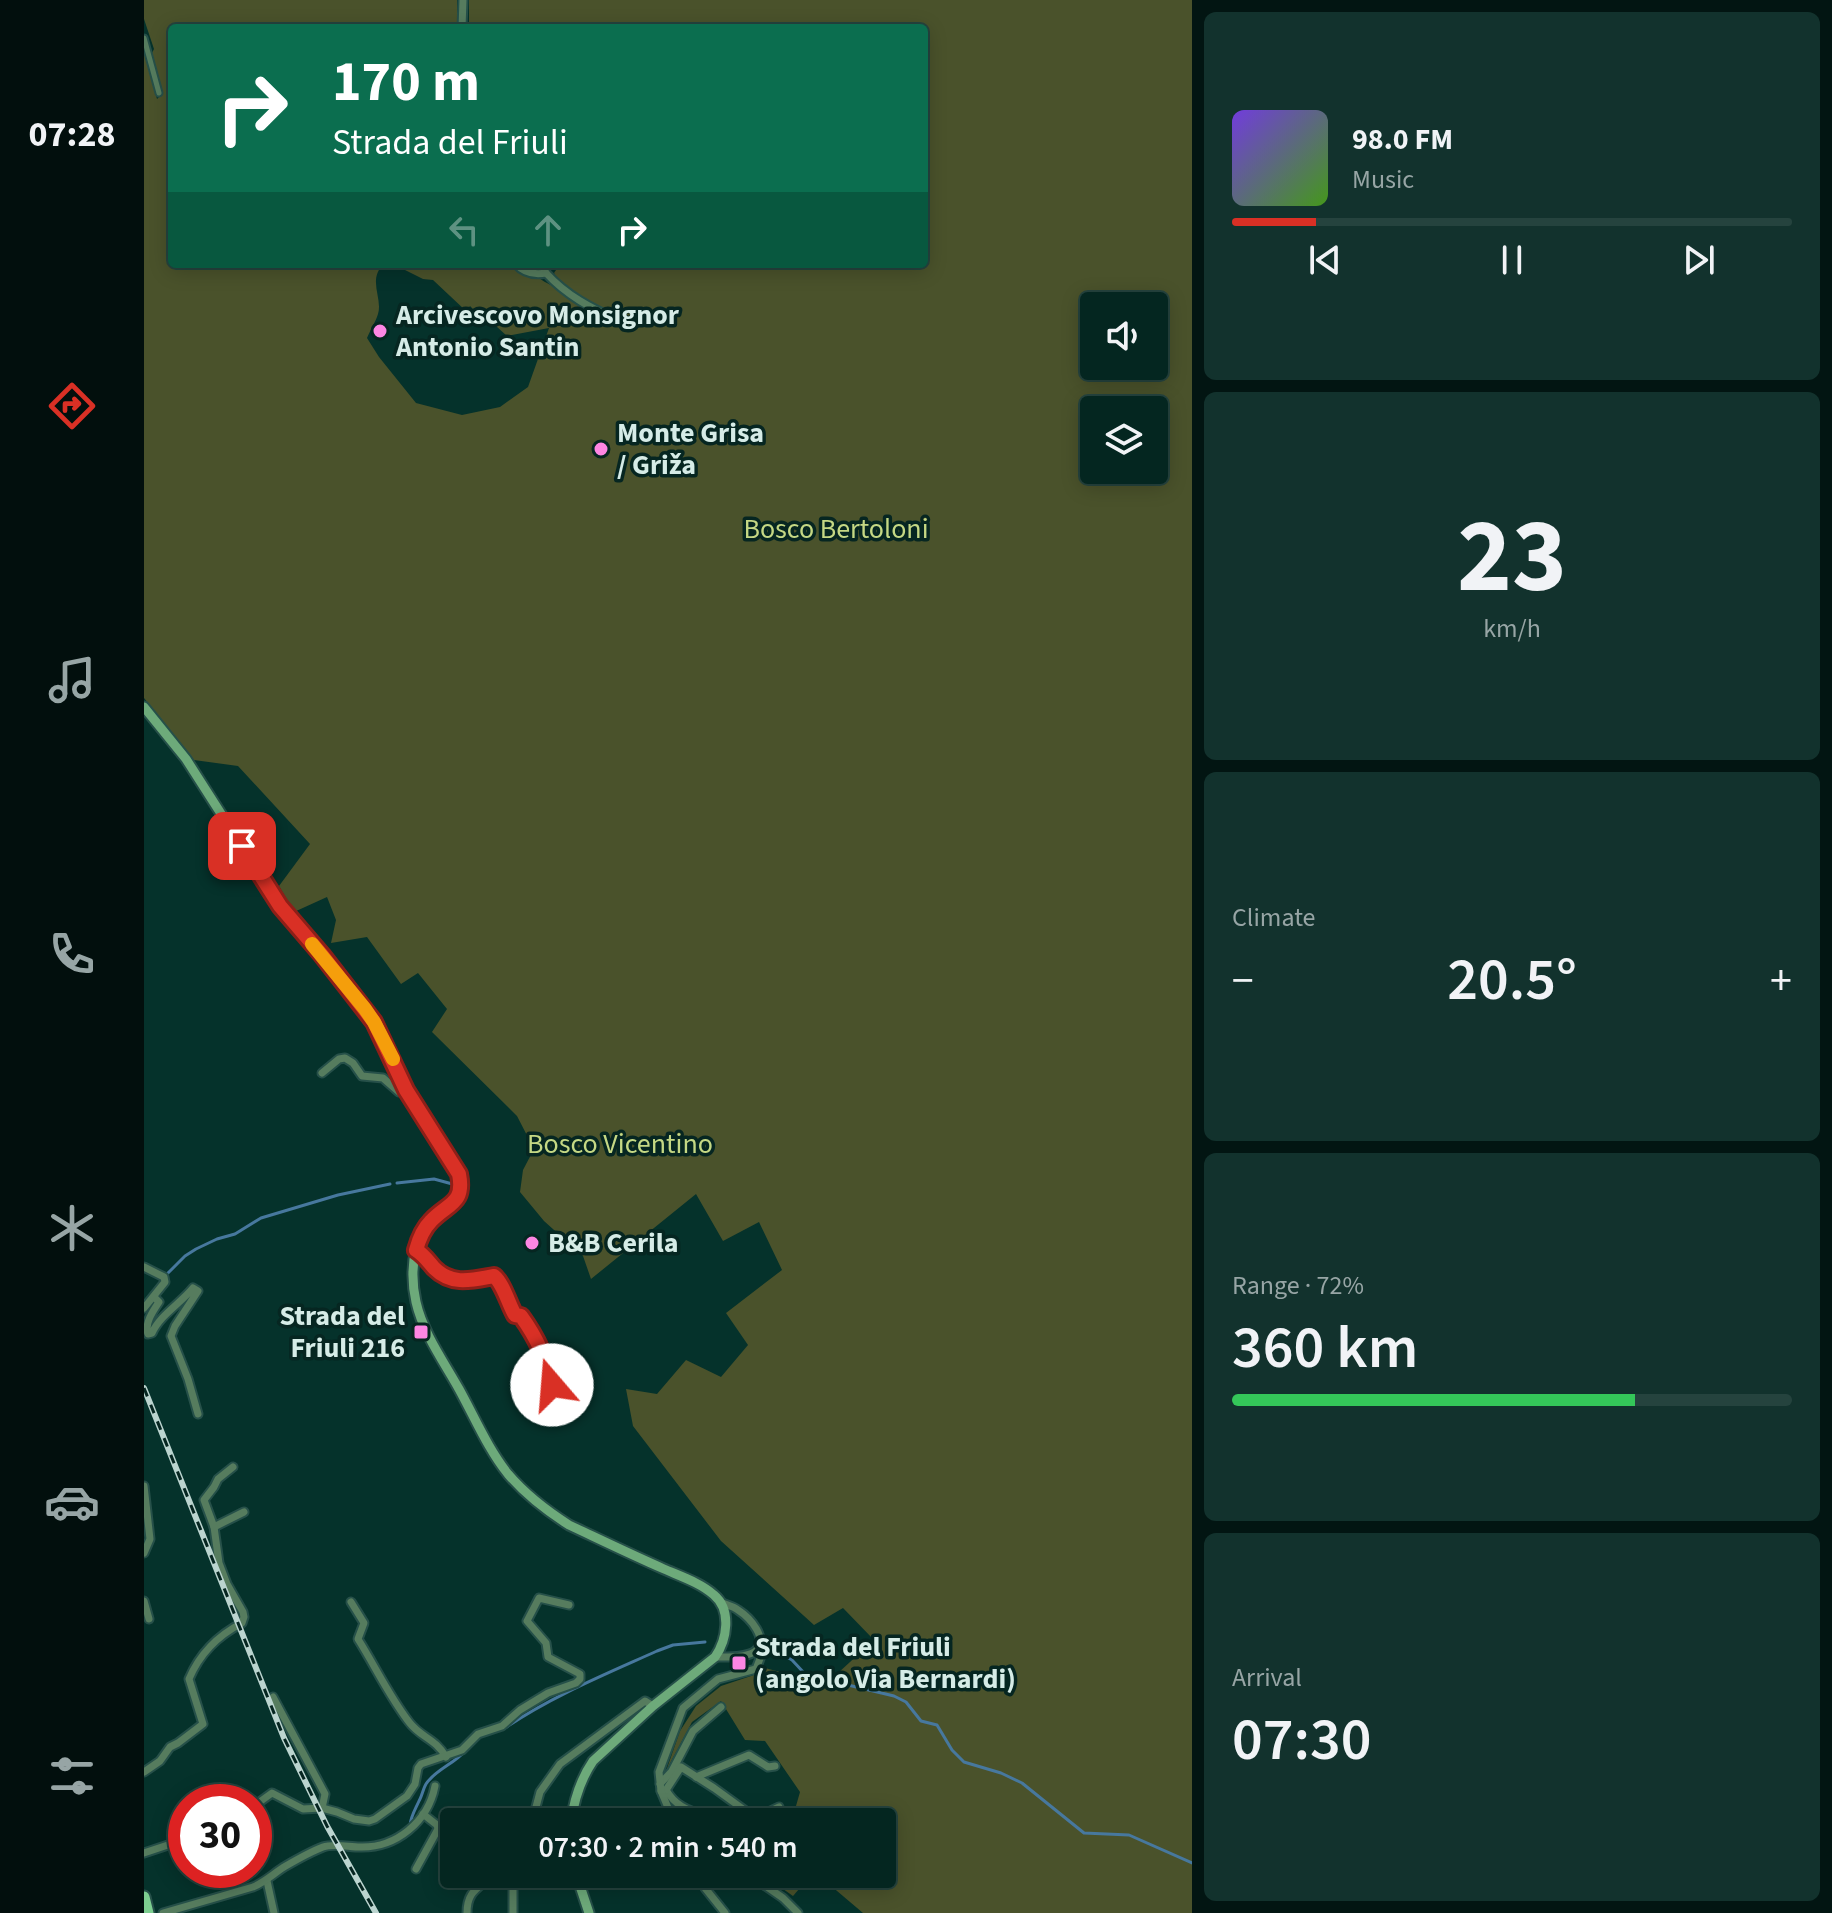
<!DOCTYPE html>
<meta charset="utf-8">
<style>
body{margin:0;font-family:"Source Sans 3",sans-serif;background:#12322d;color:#f1f3f6;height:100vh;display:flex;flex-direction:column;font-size:30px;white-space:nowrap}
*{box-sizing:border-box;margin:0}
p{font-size:26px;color:#97a5a5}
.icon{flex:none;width:44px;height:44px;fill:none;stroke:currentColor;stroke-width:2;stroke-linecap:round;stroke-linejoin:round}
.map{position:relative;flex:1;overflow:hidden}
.sheet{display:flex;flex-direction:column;gap:12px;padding:12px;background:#021512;width:640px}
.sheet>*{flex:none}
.guide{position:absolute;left:24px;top:24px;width:760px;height:244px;border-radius:8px;box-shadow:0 4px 20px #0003,0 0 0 2px #25433e;background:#0b6e4f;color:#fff;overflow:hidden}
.buttons{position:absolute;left:936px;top:292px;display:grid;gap:16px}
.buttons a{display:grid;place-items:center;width:88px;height:88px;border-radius:8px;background:#042620;box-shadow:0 4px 20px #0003,0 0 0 2px #25433e;font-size:40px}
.speed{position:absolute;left:24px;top:1784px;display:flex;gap:16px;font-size:40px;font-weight:700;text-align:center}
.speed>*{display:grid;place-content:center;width:104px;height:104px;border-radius:50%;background:#042620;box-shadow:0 4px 20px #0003,0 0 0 2px #25433e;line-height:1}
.speed .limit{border:12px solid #d22;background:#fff;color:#111}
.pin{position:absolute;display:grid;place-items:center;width:68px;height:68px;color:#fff;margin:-34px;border-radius:16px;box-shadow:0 4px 12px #0006}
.me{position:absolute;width:88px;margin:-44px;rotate:342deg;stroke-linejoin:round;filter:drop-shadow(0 0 6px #0008)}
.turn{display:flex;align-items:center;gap:28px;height:168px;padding:0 32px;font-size:36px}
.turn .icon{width:104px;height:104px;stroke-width:2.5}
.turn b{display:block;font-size:56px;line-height:68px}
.lanes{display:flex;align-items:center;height:76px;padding:0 32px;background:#0003;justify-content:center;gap:40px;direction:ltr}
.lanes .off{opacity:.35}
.big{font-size:60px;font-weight:600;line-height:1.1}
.sheet .widget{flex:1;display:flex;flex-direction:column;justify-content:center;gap:12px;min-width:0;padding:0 28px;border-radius:12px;background:#12322d}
.sheet .dial{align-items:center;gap:0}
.dial b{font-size:104px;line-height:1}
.song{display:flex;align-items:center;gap:24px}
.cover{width:96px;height:96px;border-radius:12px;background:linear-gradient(135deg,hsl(260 70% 55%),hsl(100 70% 35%))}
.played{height:8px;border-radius:4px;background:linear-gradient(90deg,#d93025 15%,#25433e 15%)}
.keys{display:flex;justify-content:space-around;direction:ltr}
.heat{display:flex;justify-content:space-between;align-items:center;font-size:44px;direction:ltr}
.charge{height:12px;border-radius:6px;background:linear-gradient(90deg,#34c759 72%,#25433e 0)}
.trip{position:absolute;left:296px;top:1808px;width:456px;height:80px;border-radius:8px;background:#042620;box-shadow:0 4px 20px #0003,0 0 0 2px #25433e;font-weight:600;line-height:80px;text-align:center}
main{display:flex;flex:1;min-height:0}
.dock{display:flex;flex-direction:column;width:144px;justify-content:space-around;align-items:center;background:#020f0d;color:#97a5a5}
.dock .icon{width:56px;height:56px}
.dock .selected{color:#d93025}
.dock b{font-size:36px;color:#f1f3f6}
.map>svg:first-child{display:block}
.green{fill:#4a522b;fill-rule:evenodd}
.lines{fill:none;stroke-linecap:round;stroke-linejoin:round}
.stream{stroke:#47789e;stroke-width:3}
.pedestrian-casing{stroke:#265049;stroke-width:9}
.minor-casing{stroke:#265049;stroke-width:11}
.secondary-casing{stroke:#265049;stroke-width:13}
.primary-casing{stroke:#265049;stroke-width:15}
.pedestrian{stroke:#567c5e;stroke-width:5}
.minor{stroke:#567c5e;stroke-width:7}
.secondary{stroke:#6daa7a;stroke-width:9}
.primary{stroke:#7dce90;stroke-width:11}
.rail-casing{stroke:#bbd4cf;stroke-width:6}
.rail{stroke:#062621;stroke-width:3;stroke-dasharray:9;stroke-linecap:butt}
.route-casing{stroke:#8d1f18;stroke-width:20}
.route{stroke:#d93025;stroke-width:14}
.slow{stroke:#f59e0b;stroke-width:14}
.poi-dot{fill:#fd86e3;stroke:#062621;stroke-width:3}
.labels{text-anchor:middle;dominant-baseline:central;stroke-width:7;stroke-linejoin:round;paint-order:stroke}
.poi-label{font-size:28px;font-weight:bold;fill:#d6ece7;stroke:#062621;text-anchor:start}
.park-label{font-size:28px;fill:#c5d884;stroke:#062621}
</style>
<main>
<nav class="dock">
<b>07:28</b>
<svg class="icon selected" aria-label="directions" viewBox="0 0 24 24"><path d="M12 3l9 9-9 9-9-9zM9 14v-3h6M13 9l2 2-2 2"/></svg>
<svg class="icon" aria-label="music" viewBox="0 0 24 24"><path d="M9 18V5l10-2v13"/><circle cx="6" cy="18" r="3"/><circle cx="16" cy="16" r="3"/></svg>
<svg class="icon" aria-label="phone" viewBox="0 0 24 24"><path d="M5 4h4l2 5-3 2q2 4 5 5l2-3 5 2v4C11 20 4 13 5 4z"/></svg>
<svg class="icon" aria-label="climate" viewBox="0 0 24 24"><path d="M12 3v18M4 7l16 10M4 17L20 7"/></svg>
<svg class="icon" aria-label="car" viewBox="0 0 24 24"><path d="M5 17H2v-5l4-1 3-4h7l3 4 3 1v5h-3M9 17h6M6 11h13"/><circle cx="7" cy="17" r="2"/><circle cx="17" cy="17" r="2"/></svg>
<svg class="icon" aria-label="filters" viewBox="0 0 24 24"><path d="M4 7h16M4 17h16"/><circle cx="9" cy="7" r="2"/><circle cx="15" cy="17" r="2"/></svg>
</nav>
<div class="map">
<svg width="1048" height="1913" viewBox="0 0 1048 1913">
<rect width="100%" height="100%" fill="#05322b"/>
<!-- green -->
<g class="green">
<path d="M0 0H313V28H28V264H366C374 276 383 274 395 278 396 279 406 285 407 285L413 278 410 273 416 264H780V28H325V0H1048V1913H719L673 1874H738V1822H659L650 1813 656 1792 621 1741 601 1740 577 1701 548 1722 522 1771 536 1731 552 1706 577 1686 613 1674 621 1668 682 1684 730 1640 699 1608 670 1625 577 1541 489 1426 482 1389 513 1394 542 1360 577 1377 604 1345 582 1313 638 1270 615 1222 579 1241 552 1194 447 1279 439 1256 400 1221 376 1192 379 1170 390 1149 373 1116 288 1032 303 1009 274 973 257 984 223 937 187 943 192 920 183 897 150 912 135 886 166 844 94 766 50 760 0 698V52L13 99 19 93 8 53 10 49 0 19ZM240 264H249L279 279 289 280 322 311 326 306 329 309 332 308 363 336 405 328 384 387 356 407 318 415 272 403 235 357 223 338C226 331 232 321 234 314 239 298 223 279 240 264ZM950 306H1010V366H950ZM950 410H1010V470H950Z"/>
<path d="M618 1874H668L649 1896Z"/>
</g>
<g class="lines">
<!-- stream -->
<g class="stream">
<path d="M253 1183 290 1179 312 1185"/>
<path d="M24 1273 41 1256 52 1249 73 1239 91 1234 117 1218 194 1195 246 1184"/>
<path d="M622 1645 648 1660 662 1675 750 1696 762 1702 777 1721 793 1725 808 1750 820 1762 857 1773 878 1783 940 1833 985 1835 1048 1863"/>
<path d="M361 1728C408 1696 462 1674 513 1651L529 1645 561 1642"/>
<path d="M266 1825C267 1816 271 1810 275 1801 278 1796 279 1789 282 1784 291 1770 310 1764 321 1751"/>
</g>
<defs>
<path id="pedestrian" d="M0 38 15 93"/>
<g id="minor">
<path d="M318 28 319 0"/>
<path d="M372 264C380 273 391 275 402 273"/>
<path d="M402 273C423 296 447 308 475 321"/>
<path d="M178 1073 195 1059 201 1058 209 1063 218 1076 239 1078 255 1092 262 1090"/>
<path d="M272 1250C280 1255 284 1261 290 1268 308 1286 327 1279 350 1276 359 1283 365 1305 371 1315L377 1316C386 1329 395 1343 401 1357 406 1368 406 1380 412 1390L422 1387 430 1379"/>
<path d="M0 1267 20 1277 21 1282 0 1308"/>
<path d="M10 1297 15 1302C9 1311 0 1324 4 1334L8 1333C16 1315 37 1303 49 1288L54 1291 31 1326 27 1336 44 1379 54 1414"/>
<path d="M0 1486 6 1539 0 1553"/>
<path d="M70 1527 100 1512"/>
<path d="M0 1601 5 1619"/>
<path d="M207 1602 220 1623 214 1639C231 1666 245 1696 265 1722 277 1738 291 1738 302 1757"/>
<path d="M571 1657C583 1657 600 1658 610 1652 627 1640 605 1617 594 1610 589 1606 582 1605 576 1602"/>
<path d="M129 1697 181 1794 178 1808"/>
<path d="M0 1772 16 1761 26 1747 34 1743 59 1724 45 1679C56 1653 73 1636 98 1623L100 1617 99 1612 83 1584 75 1563 70 1527 60 1500 70 1487 74 1479 89 1467"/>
<path d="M552 1777 605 1755 624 1767 631 1766"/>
<path d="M516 1784 528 1771 549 1731 577 1707"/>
<path d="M522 1790C531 1805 542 1810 559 1815L563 1822"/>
<path d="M517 1791 522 1790 537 1767 570 1788 610 1817 618 1815 635 1807"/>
<path d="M110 1806 128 1793 159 1809 178 1808 193 1812 210 1819 225 1821 231 1819 263 1796 271 1784 274 1768 277 1764 318 1750 334 1734 358 1726 376 1710 404 1693 432 1683 436 1679V1674L404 1657 402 1643 383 1621 395 1598 425 1605"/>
<path d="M388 1822 396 1792 416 1764 501 1701 509 1706"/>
<path d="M530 1822 517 1791 515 1772 539 1708 574 1679 612 1669 617 1656 614 1648"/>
<path d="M0 1853 42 1839"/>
<path d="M272 1869 294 1829 293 1825 279 1814"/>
<path d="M369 1874V1913"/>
<path d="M553 1874 561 1888 581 1913"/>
<path d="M604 1874 639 1898 654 1913"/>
<path d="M123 1881 130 1913"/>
<path d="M19 1913 109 1887C121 1882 129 1874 140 1867 152 1860 166 1852 179 1847 190 1843 205 1847 216 1847 252 1848 284 1822 291 1786"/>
<path d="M323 1913C323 1890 335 1889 349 1874"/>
</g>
<g id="secondary">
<path d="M0 707 42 759 136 906 178 955 230 1022 262 1090 315 1174C320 1201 308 1202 290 1217 281 1225 275 1236 272 1248 268 1265 268 1284 272 1302 279 1333 300 1362 315 1389 331 1418 344 1449 364 1474 381 1494 403 1511 425 1525 457 1540 488 1555 520 1569 536 1576 557 1583 570 1595 588 1610 583 1640 571 1657L509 1706 449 1761C436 1780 430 1800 427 1822"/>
<path d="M432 1874 445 1913"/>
</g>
<path id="primary" d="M0 1897 4 1913"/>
</defs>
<!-- pedestrian casing -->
<use href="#pedestrian" class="pedestrian-casing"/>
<!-- minor casing -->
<use href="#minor" class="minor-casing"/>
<!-- secondary casing -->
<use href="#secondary" class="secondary-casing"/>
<!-- primary casing -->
<use href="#primary" class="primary-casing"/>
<!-- pedestrian -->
<use href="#pedestrian" class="pedestrian"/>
<!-- minor -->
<use href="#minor" class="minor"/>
<!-- secondary -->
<use href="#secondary" class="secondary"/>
<!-- primary -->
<use href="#primary" class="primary"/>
<defs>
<path id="rail" d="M0 1388 140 1738 183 1826 232 1913"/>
</defs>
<!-- rail casing -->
<use href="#rail" class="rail-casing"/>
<!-- rail -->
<use href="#rail" class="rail"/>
</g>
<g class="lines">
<defs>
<path id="route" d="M98 846 136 906 178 955 230 1022 262 1090 315 1174C321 1204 304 1203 287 1221 279 1229 275 1239 272 1250 280 1255 284 1261 290 1268 308 1286 328 1280 350 1276 359 1283 365 1305 371 1315L377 1316C393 1338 403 1359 408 1385"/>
</defs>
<!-- route casing -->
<use href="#route" class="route-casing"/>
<!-- route -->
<use href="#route" class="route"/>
<!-- slow -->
<path class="slow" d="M168 944 221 1009 230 1022 249 1059"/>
</g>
<!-- markers -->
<g class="poi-dot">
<circle cx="236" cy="331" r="8"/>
<circle cx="457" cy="449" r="8"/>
<circle cx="388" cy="1243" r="8"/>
<rect x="269" y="1324" width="16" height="16" rx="4"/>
<rect x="587" y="1655" width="16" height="16" rx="4"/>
</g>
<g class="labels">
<!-- poi labels -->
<g class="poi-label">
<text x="252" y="315">Arcivescovo Monsignor<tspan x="252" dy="32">Antonio Santin</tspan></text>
<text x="473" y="433">Monte Grisa<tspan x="473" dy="32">/ Griža</tspan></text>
<text x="404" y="1243">B&amp;B Cerila</text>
<text x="261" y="1316" text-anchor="end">Strada del<tspan x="261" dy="32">Friuli 216</tspan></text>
<text x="611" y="1647">Strada del Friuli<tspan x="611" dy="32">(angolo Via Bernardi)</tspan></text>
</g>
<!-- park labels -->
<g class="park-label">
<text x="692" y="529">Bosco Bertoloni</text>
<text x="476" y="1144">Bosco Vicentino</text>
</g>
</g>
</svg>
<div class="buttons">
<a><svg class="icon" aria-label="sound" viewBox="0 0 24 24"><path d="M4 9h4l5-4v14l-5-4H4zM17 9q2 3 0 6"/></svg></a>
<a><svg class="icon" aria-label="layers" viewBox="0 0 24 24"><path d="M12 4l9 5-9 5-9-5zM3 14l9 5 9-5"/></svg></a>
</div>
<div class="speed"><div class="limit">30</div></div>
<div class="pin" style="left:98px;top:846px;background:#d93025"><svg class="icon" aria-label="arrive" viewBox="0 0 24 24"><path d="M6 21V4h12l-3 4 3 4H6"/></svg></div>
<svg class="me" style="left:408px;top:1385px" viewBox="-20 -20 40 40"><circle r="19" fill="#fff"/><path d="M0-13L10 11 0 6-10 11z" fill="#d93025"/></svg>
<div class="trip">07:30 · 2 min · 540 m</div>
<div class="guide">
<div class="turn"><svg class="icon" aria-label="right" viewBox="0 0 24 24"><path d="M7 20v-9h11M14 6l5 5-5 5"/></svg><div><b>170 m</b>Strada del Friuli</div></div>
<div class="lanes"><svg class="icon off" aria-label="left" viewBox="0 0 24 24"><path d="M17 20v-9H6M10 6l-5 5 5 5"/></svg><svg class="icon off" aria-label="ahead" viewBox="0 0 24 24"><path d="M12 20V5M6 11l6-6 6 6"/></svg><svg class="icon" aria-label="right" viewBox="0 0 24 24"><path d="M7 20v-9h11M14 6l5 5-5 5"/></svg></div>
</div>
</div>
<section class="sheet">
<div class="widget">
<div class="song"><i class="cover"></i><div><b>98.0 FM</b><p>Music</p></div></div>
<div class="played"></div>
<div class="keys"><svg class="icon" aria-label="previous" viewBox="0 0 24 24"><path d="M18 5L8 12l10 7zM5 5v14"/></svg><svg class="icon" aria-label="pause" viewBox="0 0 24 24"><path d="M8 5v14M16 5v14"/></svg><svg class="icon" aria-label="next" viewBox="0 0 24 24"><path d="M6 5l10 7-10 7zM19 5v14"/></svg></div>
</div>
<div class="widget dial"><b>23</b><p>km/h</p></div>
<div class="widget"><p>Climate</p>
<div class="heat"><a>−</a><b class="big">20.5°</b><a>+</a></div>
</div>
<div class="widget"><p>Range · 72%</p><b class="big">360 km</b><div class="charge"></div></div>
<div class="widget"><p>Arrival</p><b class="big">07:30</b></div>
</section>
</main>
